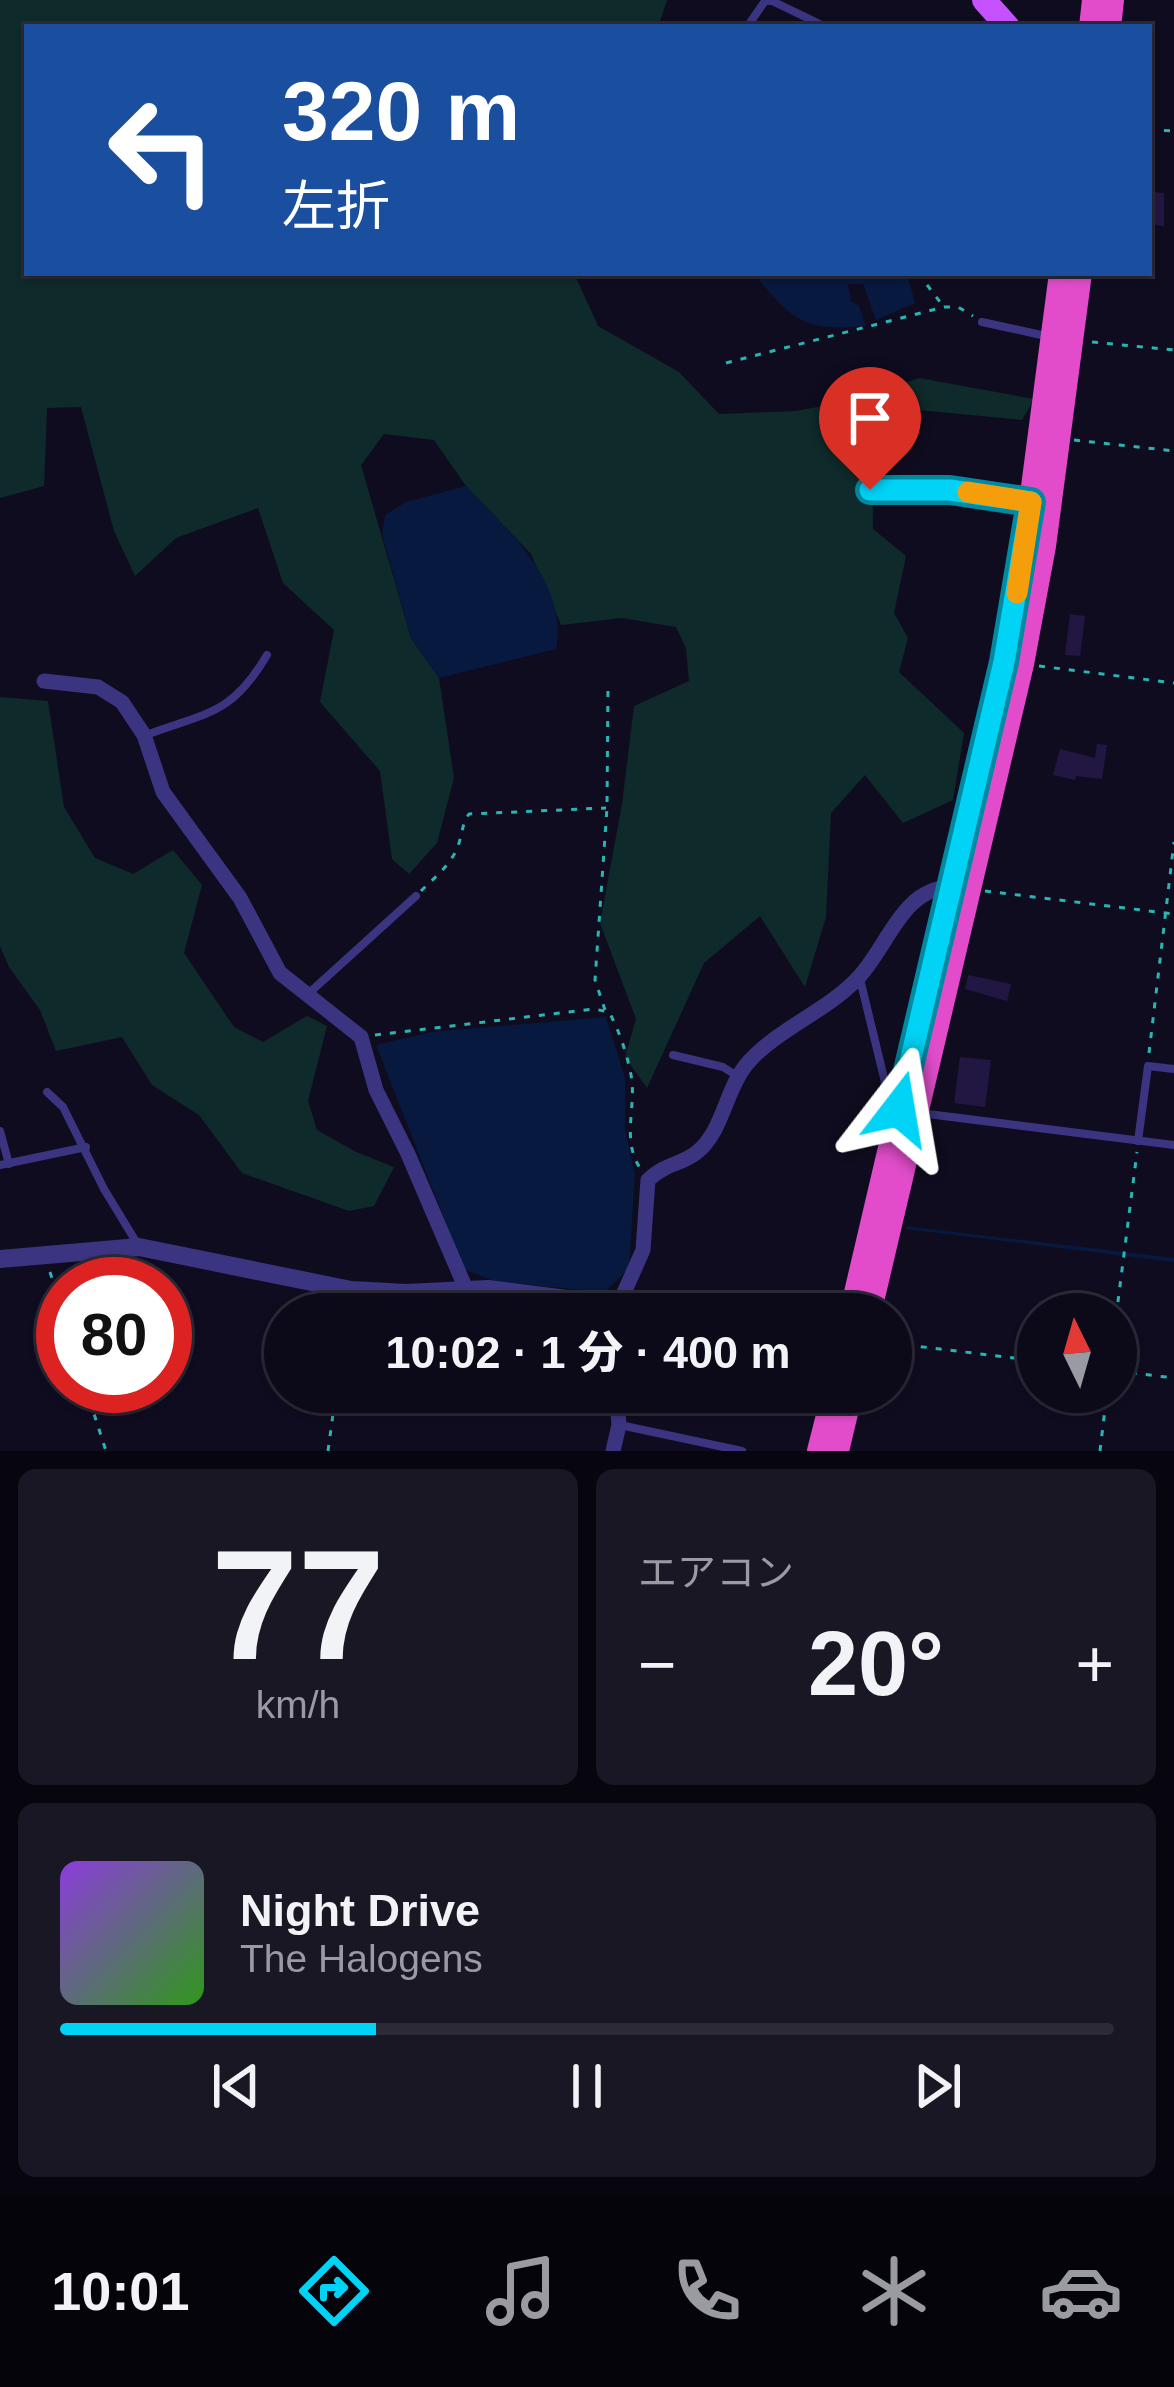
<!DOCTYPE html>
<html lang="ja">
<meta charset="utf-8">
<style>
body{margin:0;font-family:Helvetica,"Noto Sans JP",sans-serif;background:#1a1725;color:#f1f3f6;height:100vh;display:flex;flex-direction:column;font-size:45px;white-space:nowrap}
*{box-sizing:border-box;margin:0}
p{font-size:39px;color:#9a9aa2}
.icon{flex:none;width:66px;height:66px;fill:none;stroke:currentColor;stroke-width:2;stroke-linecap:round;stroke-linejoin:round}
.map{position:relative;height:1451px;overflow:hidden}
.sheet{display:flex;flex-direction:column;gap:18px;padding:18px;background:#07050d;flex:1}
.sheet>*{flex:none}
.hud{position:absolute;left:24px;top:24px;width:1128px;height:252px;border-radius:0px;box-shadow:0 3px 9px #0004,0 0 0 3px #2c2a37;background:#1a4fa0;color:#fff;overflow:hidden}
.needle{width:78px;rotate:355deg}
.fabs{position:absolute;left:1017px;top:1293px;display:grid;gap:24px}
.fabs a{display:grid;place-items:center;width:120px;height:120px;border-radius:50%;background:#0c0918;box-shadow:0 3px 9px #0004,0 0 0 3px #2c2a37;font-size:60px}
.speed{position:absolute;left:36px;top:1257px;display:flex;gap:24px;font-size:60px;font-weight:700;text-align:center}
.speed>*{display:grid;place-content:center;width:156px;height:156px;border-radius:50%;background:#0c0918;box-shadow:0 3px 9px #0004,0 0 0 3px #2c2a37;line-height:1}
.speed .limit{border:18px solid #d22;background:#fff;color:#111}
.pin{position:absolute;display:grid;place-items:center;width:102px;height:102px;color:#fff;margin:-123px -51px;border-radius:50% 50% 50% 0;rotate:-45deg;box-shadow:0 0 12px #0007}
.pin .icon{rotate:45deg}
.me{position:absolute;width:132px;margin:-66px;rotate:14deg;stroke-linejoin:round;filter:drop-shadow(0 0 9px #0008)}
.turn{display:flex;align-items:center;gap:42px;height:252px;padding:0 60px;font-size:54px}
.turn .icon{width:156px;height:156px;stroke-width:2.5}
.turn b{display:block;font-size:84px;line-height:102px}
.big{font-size:90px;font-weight:800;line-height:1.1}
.sheet .card{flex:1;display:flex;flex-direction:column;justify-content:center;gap:18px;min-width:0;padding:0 42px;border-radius:18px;background:#1a1725}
.sheet .dial{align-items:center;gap:0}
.dial b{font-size:156px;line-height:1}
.song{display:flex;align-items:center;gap:36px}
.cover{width:144px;height:144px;border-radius:18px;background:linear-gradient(135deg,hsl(270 70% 55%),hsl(110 70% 35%))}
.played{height:12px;border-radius:6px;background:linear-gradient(90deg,#00d3f6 30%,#2c2a37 30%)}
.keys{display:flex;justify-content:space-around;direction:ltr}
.heat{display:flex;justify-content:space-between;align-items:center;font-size:66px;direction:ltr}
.sheet .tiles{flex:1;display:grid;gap:18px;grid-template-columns:1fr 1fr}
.card:last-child{grid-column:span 2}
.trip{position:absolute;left:264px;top:1293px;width:648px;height:120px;border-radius:60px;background:#0c0918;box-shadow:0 3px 9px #0004,0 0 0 3px #2c2a37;font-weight:800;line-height:120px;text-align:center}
.tab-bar{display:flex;height:192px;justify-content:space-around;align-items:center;background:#05040a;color:#9a9aa2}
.tab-bar .icon{width:84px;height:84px}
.tab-bar .on{color:#00d3f6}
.tab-bar b{font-size:54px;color:#f1f3f6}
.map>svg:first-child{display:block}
.green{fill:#0f2a2a}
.water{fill:#07193e}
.building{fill:#221742}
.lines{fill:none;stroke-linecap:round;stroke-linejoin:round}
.path{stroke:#29b5b3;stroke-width:3;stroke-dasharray:6 9;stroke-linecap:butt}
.service{stroke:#3b3581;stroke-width:8}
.minor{stroke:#3b3581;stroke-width:15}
.tertiary{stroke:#3b3581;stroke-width:18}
.primary{stroke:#c652ff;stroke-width:24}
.trunk{stroke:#e24ccb;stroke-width:24}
.route-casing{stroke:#0089a0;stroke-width:30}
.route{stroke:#00d3f6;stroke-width:21}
.slow{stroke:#f59e0b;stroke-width:21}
</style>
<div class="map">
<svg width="1174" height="1451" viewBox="0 0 1174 1451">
<rect width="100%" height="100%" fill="#100c20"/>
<!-- green -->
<g class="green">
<path d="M0 0H667L658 27H27V273H574L598 326 679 372 719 414 796 411 860 399 919 378 1034 399 1022 420 919 410 872 423 873 529 906 556 894 613 908 638 899 672 964 733 953 800 903 823 865 775 831 813 826 917 805 987 760 916 704 963 647 1088 625 1057 636 1019 600 923 622 804 634 706 689 681 686 648 676 627 622 618 561 625 531 554 466 486 434 440 384 434 361 465 411 638 439 678 454 778 437 843 409 874 392 859 380 771 320 702 334 630 283 583 258 508 176 538 135 576 114 531 81 407 47 408 44 486 0 498Z"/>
<path d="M0 697 48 701 64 807 95 858 133 874 173 850 202 885 184 953 234 1027 263 1042 307 1016 327 1026 308 1101 317 1130 356 1152 394 1167 374 1206 349 1211 242 1173 199 1115 152 1085 122 1037 56 1051 40 1010 9 967 0 946Z"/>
</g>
<!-- water -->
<g class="water">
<path d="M753 273H907L915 303 876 320 863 284H848L851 301 859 306 866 326C803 332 792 320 753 273Z"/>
<path d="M466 486C508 530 569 583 556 649L439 678 411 638 382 534 385 515 406 502Z"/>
<path d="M606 1017 625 1078V1130L635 1174 629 1268 605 1292 496 1282 464 1269 376 1045 431 1032Z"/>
<path d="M905 1226 1174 1258V1262L905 1229Z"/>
</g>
<!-- building -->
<g class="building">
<path d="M1151 192 1164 193V226L1149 224Z"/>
<path d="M1070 614 1085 616 1080 656 1065 655Z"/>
<path d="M1097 744 1107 745 1102 779 1076 776 1075 780 1053 775 1060 749 1095 758Z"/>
<path d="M968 975 1011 984 1007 1001 965 989Z"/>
<path d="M960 1057 991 1060 985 1107 954 1103Z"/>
</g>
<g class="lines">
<!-- path -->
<g class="path">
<path d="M1149 130 1174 131"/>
<path d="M918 273 943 306"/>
<path d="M1092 342 1174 350"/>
<path d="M726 363 944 307H958L973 316"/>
<path d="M1074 440 1174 451"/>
<path d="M1039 666 1174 683"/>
<path d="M421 891C436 876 453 863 459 843 463 831 462 824 469 814L606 808"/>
<path d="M985 891 1174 914"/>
<path d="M605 1010 595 980 607 808 608 686"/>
<path d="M375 1035 594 1009 609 1012C619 1030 627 1054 631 1075 637 1106 621 1139 640 1168"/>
<path d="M1149 1053 1174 842"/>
<path d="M50 1272 63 1314"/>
<path d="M1116 1317 1137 1152"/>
<path d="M891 1343 1038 1361"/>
<path d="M1116 1371 1174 1378"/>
<path d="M85 1386 106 1451"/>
<path d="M328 1451 336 1392"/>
<path d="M1100 1451 1107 1392"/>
</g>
<!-- service -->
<g class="service">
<path d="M747 27 765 1H772L826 27"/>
<path d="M982 322 1046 336"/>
<path d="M870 490H950L1024 501"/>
<path d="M146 735C207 712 231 716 267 655"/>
<path d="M860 979 885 1082"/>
<path d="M308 994 416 896"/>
<path d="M673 1055 723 1067 737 1076"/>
<path d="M47 1092 63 1107 104 1189 138 1245"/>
<path d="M920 1113 1174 1145"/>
<path d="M0 1131 9 1164"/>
<path d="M1138 1141 1148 1066 1174 1069"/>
<path d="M0 1165 86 1147"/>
<path d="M570 1410 572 1392"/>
<path d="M620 1425 742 1451"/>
</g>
<!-- minor -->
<g class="minor">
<path d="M44 681 98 687 122 702 144 735 163 792 240 898 280 973 361 1037 376 1090 408 1154 466 1289"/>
<path d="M618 1314 619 1304 643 1250 648 1180C666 1163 680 1165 696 1153 723 1132 725 1091 746 1065 775 1030 824 1013 856 980 887 950 901 887 952 887"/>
<path d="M613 1451 619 1425 616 1392"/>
</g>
<!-- tertiary -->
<path class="tertiary" d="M0 1259 139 1247 351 1290 406 1293 488 1289 687 1314"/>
<!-- primary -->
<path class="primary" d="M984 0 1008 27"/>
<!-- trunk -->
<g class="trunk">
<path d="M1091 27 1094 0"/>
<path d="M1109 27 1112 0"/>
<path d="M851 1314 1004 662 1031 502 1061 273"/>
<path d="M869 1314 1022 664 1044 546 1080 273"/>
<path d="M819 1451 834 1392"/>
<path d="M837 1451 851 1392"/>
</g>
</g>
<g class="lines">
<defs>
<path id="route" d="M870 490H950L1031 502 1004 662 899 1109"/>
</defs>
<!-- route casing -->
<use href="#route" class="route-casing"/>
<!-- route -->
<use href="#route" class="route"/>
<!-- slow -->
<path class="slow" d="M968 492 1031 502 1017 593"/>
</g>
</svg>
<div class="fabs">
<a><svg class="needle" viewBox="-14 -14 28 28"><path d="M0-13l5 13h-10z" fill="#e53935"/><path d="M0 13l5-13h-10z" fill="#9a9aa2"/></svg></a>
</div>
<div class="speed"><div class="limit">80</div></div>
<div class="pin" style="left:870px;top:490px;background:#d93025"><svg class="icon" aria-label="arrive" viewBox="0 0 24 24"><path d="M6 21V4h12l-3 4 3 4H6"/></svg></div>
<svg class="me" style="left:899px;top:1109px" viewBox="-20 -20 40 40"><path d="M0-17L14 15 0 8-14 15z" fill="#00d3f6" stroke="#fff" stroke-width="4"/></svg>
<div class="trip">10:02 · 1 分 · 400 m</div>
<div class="hud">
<div class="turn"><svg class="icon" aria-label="left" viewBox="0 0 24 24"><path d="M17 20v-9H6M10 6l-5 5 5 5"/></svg><div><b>320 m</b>左折</div></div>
</div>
</div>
<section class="sheet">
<div class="tiles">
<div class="card dial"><b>77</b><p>km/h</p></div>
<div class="card"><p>エアコン</p>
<div class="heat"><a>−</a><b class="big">20°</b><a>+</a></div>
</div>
<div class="card">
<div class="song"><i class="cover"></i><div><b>Night Drive</b><p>The Halogens</p></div></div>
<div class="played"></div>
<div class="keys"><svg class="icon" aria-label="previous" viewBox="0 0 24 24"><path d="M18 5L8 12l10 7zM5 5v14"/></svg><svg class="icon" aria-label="pause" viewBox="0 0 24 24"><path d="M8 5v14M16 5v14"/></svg><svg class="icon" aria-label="next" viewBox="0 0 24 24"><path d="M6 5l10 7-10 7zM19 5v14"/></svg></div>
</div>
</div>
</section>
<nav class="tab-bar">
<b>10:01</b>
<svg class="icon on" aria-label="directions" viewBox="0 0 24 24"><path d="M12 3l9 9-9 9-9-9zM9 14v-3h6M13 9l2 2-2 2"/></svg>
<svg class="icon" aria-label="music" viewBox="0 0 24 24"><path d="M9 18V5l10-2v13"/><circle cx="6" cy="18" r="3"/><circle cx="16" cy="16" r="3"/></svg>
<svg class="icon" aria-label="phone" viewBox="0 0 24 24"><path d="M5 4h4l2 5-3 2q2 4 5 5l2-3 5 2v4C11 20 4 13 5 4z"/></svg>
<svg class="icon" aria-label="climate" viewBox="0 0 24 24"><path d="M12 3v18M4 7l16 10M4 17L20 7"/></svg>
<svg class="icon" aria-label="car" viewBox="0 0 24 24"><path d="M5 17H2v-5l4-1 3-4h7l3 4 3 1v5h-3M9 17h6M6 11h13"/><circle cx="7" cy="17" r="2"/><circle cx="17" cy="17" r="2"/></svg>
</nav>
